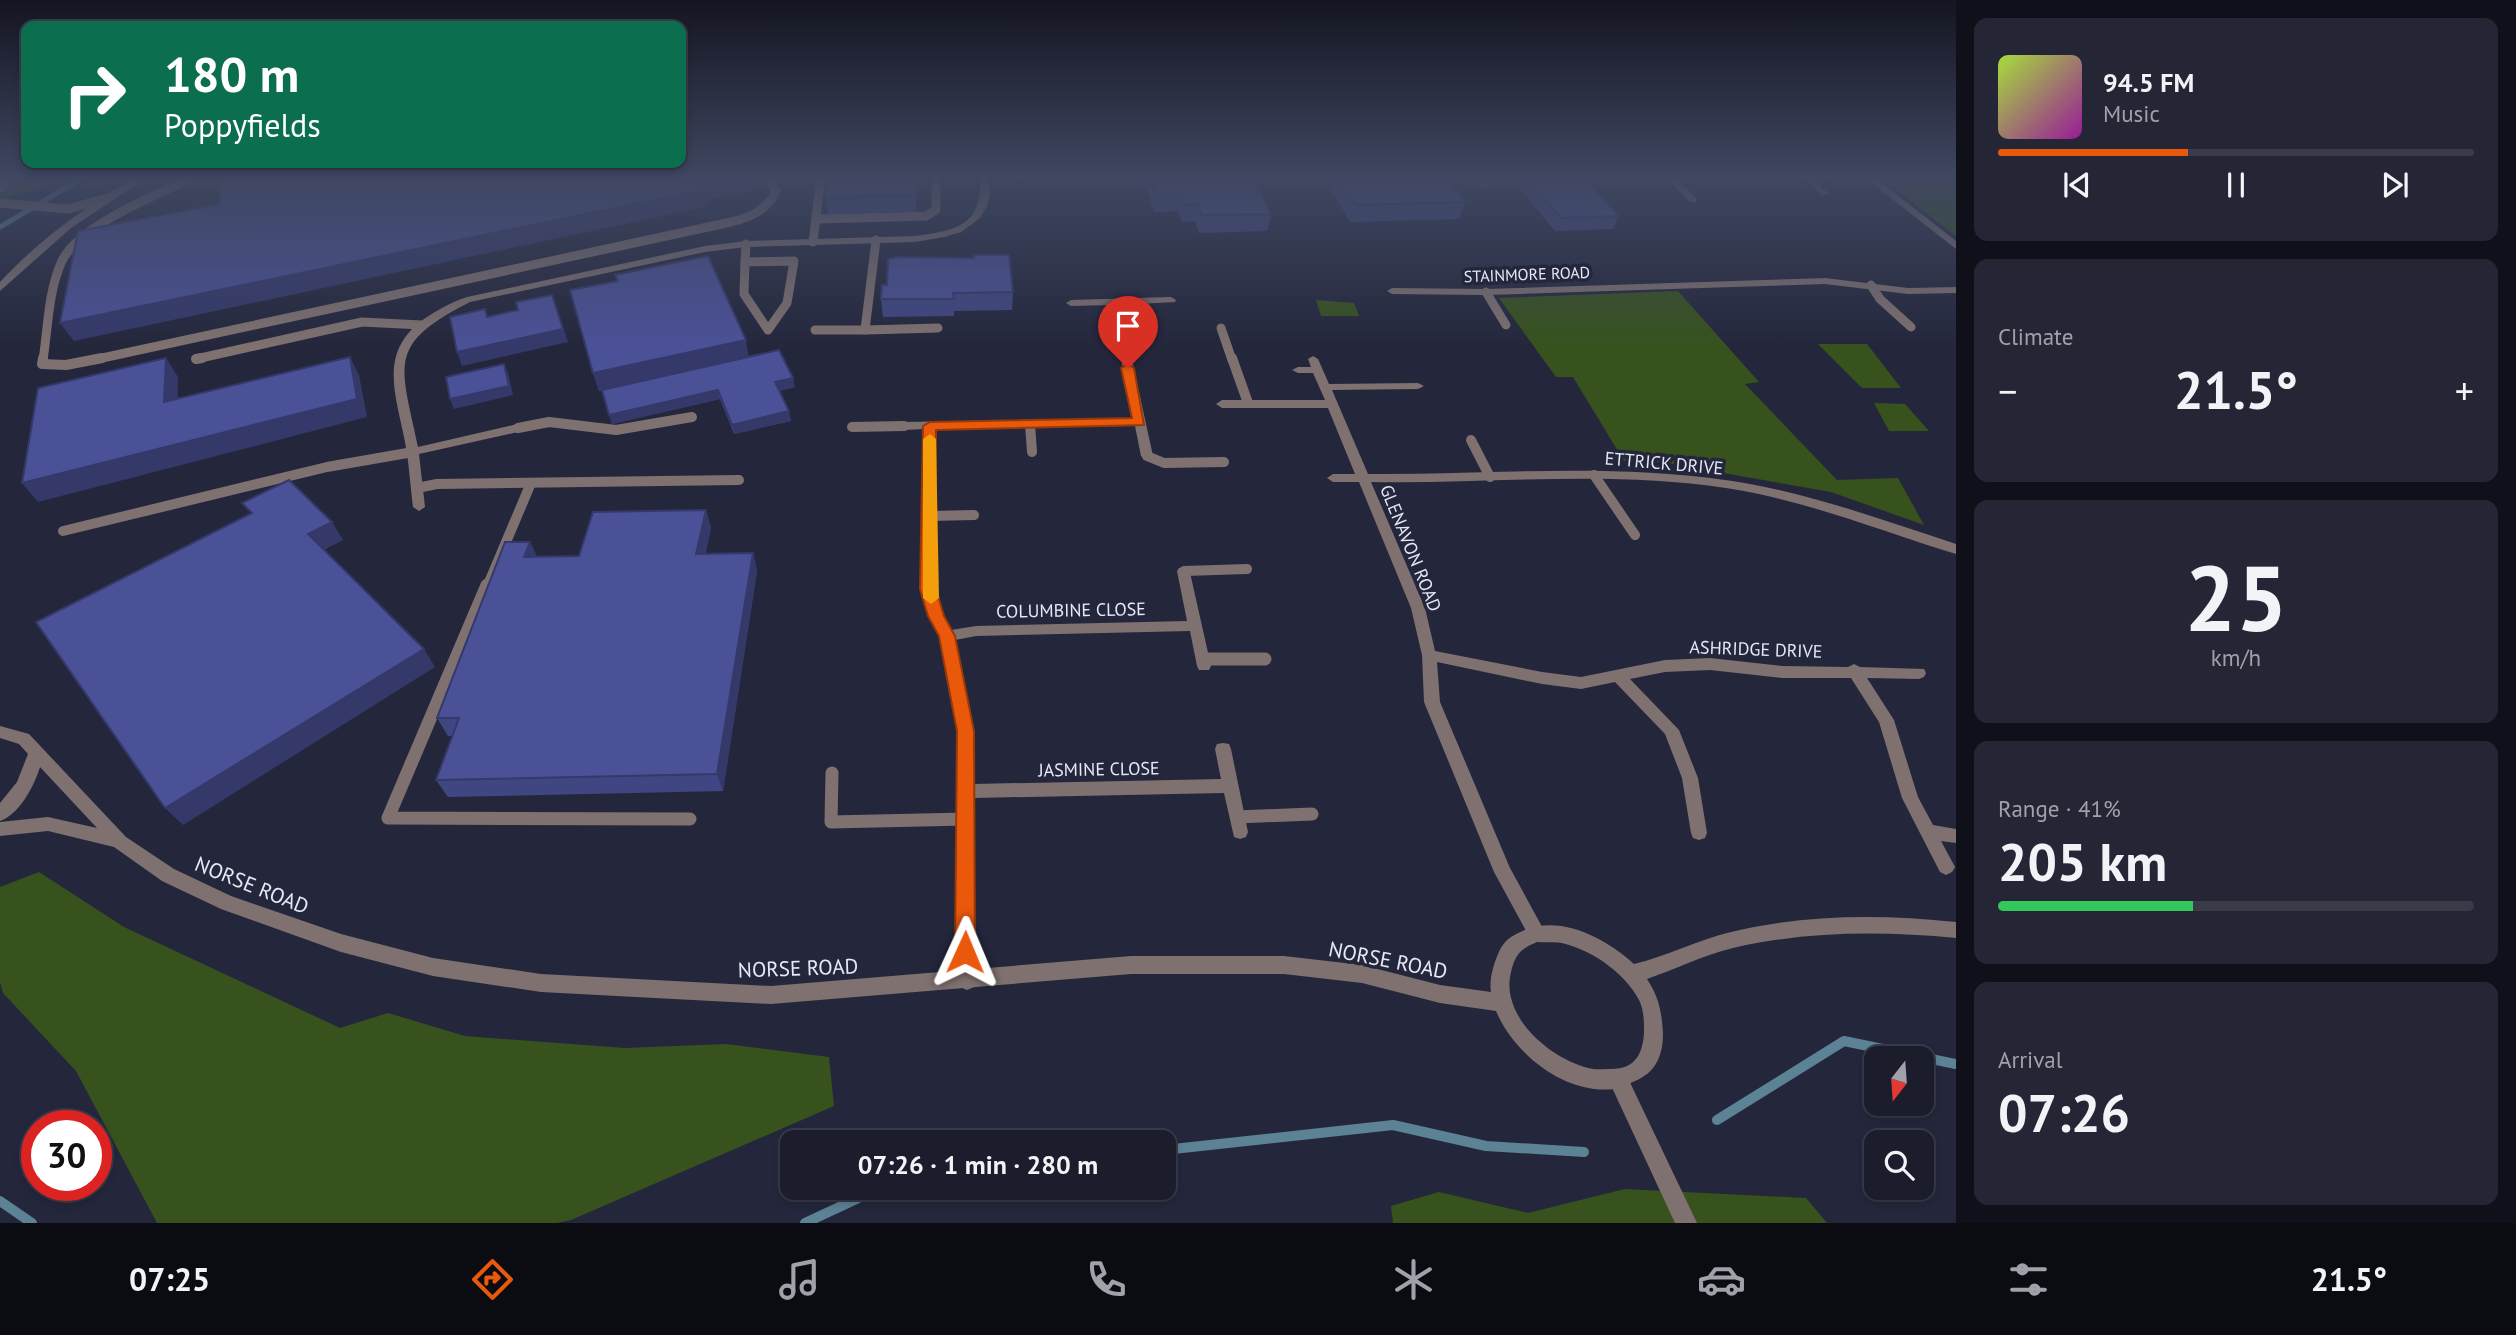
<!DOCTYPE html>
<meta charset="utf-8">
<style>
body{margin:0;font-family:"PT Sans",sans-serif;background:#242635;color:#f1f3f6;height:100vh;display:flex;flex-direction:column;font-size:26px;white-space:nowrap}
*{box-sizing:border-box;margin:0}
p{font-size:23px;color:#a0a2aa}
.icon{flex:none;width:38px;height:38px;fill:none;stroke:currentColor;stroke-width:2;stroke-linecap:round;stroke-linejoin:round}
.map{position:relative;flex:1;overflow:hidden}
.panel{display:flex;flex-direction:column;gap:18px;padding:18px;background:#0f1019;width:560px}
.panel>*{flex:none}
.guide{position:absolute;left:21px;top:21px;width:665px;height:147px;border-radius:14px;box-shadow:0 4px 10px #0003,0 0 0 2px #393b49;background:#0b6e4f;color:#fff;overflow:hidden}
.needle{width:46px;rotate:197deg}
.buttons{position:absolute;left:1864px;top:1046px;display:grid;gap:14px}
.buttons a{display:grid;place-items:center;width:70px;height:70px;border-radius:14px;background:#1b1d2d;box-shadow:0 4px 10px #0003,0 0 0 2px #393b49;font-size:35px}
.speed{position:absolute;left:21px;top:1110px;display:flex;gap:14px;font-size:35px;font-weight:700;text-align:center}
.speed>*{display:grid;place-content:center;width:91px;height:91px;border-radius:50%;background:#1b1d2d;box-shadow:0 4px 10px #0003,0 0 0 2px #393b49;line-height:1}
.speed .limit{border:10px solid #d22;background:#fff;color:#111}
.pin{position:absolute;display:grid;place-items:center;width:60px;height:60px;color:#fff;margin:-72px -30px;border-radius:50% 50% 50% 0;rotate:-45deg;box-shadow:0 0 7px #0007}
.pin .icon{rotate:45deg}
.me{position:absolute;width:77px;margin:-38px;rotate:1deg;stroke-linejoin:round;filter:drop-shadow(0 0 5px #0008)}
.turn{display:flex;align-items:center;gap:24px;height:147px;padding:0 28px;font-size:32px}
.turn .icon{width:91px;height:91px;stroke-width:2.5}
.turn b{display:block;font-size:49px;line-height:60px}
.big{font-size:52px;font-weight:800;line-height:1.1}
.panel .card{flex:1;display:flex;flex-direction:column;justify-content:center;gap:10px;min-width:0;padding:0 24px;border-radius:14px;background:#242635}
.panel .dial{align-items:center;gap:0}
.dial b{font-size:91px;line-height:1}
.song{display:flex;align-items:center;gap:21px}
.cover{width:84px;height:84px;border-radius:10px;background:linear-gradient(135deg,hsl(80 70% 55%),hsl(300 70% 35%))}
.played{height:7px;border-radius:4px;background:linear-gradient(90deg,#ea580c 40%,#393b49 40%)}
.keys{display:flex;justify-content:space-around;direction:ltr}
.heat{display:flex;justify-content:space-between;align-items:center;font-size:38px;direction:ltr}
.charge{height:10px;border-radius:5px;background:linear-gradient(90deg,#34c759 41%,#393b49 0)}
.trip{position:absolute;left:780px;top:1130px;width:396px;height:70px;border-radius:14px;background:#1b1d2d;box-shadow:0 4px 10px #0003,0 0 0 2px #393b49;font-weight:800;line-height:70px;text-align:center}
.tab-bar{display:flex;height:112px;justify-content:space-around;align-items:center;background:#0b0c12;color:#a0a2aa}
.tab-bar .icon{width:49px;height:49px}
.tab-bar .current{color:#ea580c}
.tab-bar b{font-size:32px;color:#f1f3f6}
main{display:flex;flex:1;min-height:0}
.map>svg:first-child{display:block}
.green{fill:#37521d}
.lines{fill:none;stroke-linecap:round;stroke-linejoin:round}
.stream-far1{stroke:#5c8296;stroke-width:5}
.stream{stroke:#5c8296;stroke-width:10}
.service-far2{stroke:#7f7170;stroke-width:9}
.service-far1{stroke:#7f7170;stroke-width:10}
.service{stroke:#7f7170;stroke-width:13}
.minor{fill:#7f7170;fill-rule:evenodd}
.tertiary{fill:#7f7170;fill-rule:evenodd}
.wall{fill:#404682}
.shaded-wall{fill:#34396a}
.building{fill:#4b5197;stroke:#34396a;stroke-width:2}
.route{fill:#ea580c;stroke:#983908;stroke-width:2}
.slow{fill:#f59e0b}
.labels{text-anchor:middle;dominant-baseline:central;stroke-width:7;stroke-linejoin:round;paint-order:stroke}
.far-street-label{font-size:16px;fill:#e6e8f7;stroke:#24273c}
.street-label{font-size:18px;fill:#e6e8f7;stroke:#24273c}
.near-street-label{font-size:21px;fill:#e6e8f7;stroke:#24273c}
</style>
<main>
<div class="map">
<svg width="1956" height="1223" viewBox="0 0 1956 1223">
<rect width="100%" height="100%" fill="#24273c"/>
<!-- green -->
<g class="green">
<path d="M0 176H60L40 190 15 194 0 203Z"/>
<path d="M1879 176 1956 182V236Z"/>
<path d="M1678 291 1759 382 1745 384 1837 480 1898 478 1924 525 1831 492 1661 462 1624 461 1573 377H1556L1499 298Z"/>
<path d="M1316 300 1354 303 1359 316H1321Z"/>
<path d="M1818 344H1867L1901 388H1862Z"/>
<path d="M1874 403 1905 404 1929 431H1889Z"/>
<path d="M39 872 124 927 340 1028 388 1013 465 1036 625 1048 726 1044 829 1057 834 1106 571 1220 557 1223H157L76 1071 3 993 0 982V887Z"/>
<path d="M1625 1189 1806 1198 1827 1223H1393L1391 1206 1439 1192 1528 1213Z"/>
</g>
<g class="lines">
<!-- stream-far1 -->
<path class="stream-far1" d="M0 227 86 176"/>
<!-- stream -->
<g class="stream">
<path d="M1717 1120 1844 1041 1956 1064"/>
<path d="M1164 1150 1393 1125 1486 1146 1584 1152"/>
<path d="M0 1201 32 1223"/>
<path d="M805 1223 880 1188"/>
</g>
<!-- service-far2 -->
<g class="service-far2">
<path d="M0 188 12 176"/>
<path d="M0 203 68 209 107 198"/>
<path d="M817 219 926 216 936 210V183"/>
<path d="M813 242 821 176"/>
<path d="M794 261 787 303 768 330 744 294 745 262Z"/>
<path d="M745 262 746 244"/>
<path d="M1871 285 1880 299 1911 327"/>
<path d="M1486 292 1506 325"/>
<path d="M1221 328 1232 360"/>
<path d="M815 330H865L876 240"/>
<path d="M865 330 938 328"/>
<path d="M196 359 362 322 422 325"/>
<path d="M43 360C48 328 48 293 61 263 77 225 160 194 196 176"/>
<path d="M93 360 731 222C751 217 767 210 776 191L767 176"/>
</g>
<!-- service-far1 -->
<g class="service-far1">
<path d="M43 358 42 364 66 365 102 358"/>
<path d="M1232 358 1248 403"/>
<path d="M196 359 202 358"/>
<path d="M1030 424 1032 452"/>
<path d="M852 427 904 426"/>
<path d="M518 428 549 422 616 430 692 417"/>
<path d="M1471 440 1490 477"/>
<path d="M1147 456 1164 463 1224 462"/>
<path d="M1594 475 1635 535"/>
<path d="M417 488 437 484 739 480"/>
<path d="M929 516 974 515"/>
<path d="M63 531 327 467 413 452"/>
<path d="M1184 571 1247 569"/>
<path d="M487 587 531 483"/>
</g>
<!-- service -->
<g class="service">
<path d="M487 585 388 818 690 819"/>
<path d="M1203 659H1265"/>
<path d="M832 773 831 822 967 819"/>
<path d="M1237 817 1312 814"/>
</g>
<!-- minor -->
<g class="minor">
<path d="M980 176H988L990 193 987 206 980 218 961 232 944 237 915 242 746 247 705 252 470 302C385 345 401 364 418 447L518 424 524 428 518 432 419 454 425 507 419 511 413 507C410 484 409 460 404 437 395 392 379 351 424 319 437 310 452 302 467 297L705 246 746 241 915 236C957 230 983 226 980 176Z"/>
<path d="M1473 176H1482L1489 186 1482 188Z"/>
<path d="M1664 176H1673L1696 198V202H1690Z"/>
<path d="M1801 176H1835L1831 179H1813L1828 193 1823 196Z"/>
<path d="M1863 176H1873L1956 241V249Z"/>
<path d="M1825 278 1908 288 1956 287V293L1908 294 1825 284 1486 295 1392 294 1387 291 1392 288 1486 289Z"/>
<path d="M1171 297 1176 300 1175 302 1120 305 1153 456 1151 459 1147 460 1141 456 1135 426 936 429 935 589 942 615 951 630 976 626 1187 621 1177 571 1179 568H1189L1211 666 1209 670H1199L1197 666 1190 631 976 636 955 640 974 731V784L1221 779 1215 749 1217 744 1223 743 1229 744 1231 749 1248 832 1246 837 1240 839 1234 837 1224 793 974 798 976 981 974 987 967 990 960 987 958 981V731L940 636 928 616 921 589 924 429 904 430 898 426 904 422 1133 418 1110 305 1071 306 1066 303 1071 300Z"/>
<path d="M1313 356 1318 359 1329 384 1418 383 1424 386 1418 389 1332 390 1368 474C1487 475 1606 463 1725 480 1804 491 1880 519 1956 544V554C1880 531 1806 500 1726 488 1609 470 1490 484 1371 482L1425 608 1435 651 1542 672 1581 677 1665 660 1710 658 1782 666 1848 667 1854 664 1860 667 1924 669 1926 673 1924 677 1919 679 1867 678 1894 720 1918 797 1933 825 1956 829V843L1941 841 1955 867 1952 872 1946 875 1940 872 1902 798 1879 722 1851 678H1782L1710 670 1665 672 1630 679 1679 730 1698 778 1707 833 1705 838 1699 840 1693 838 1691 833 1682 778 1665 734 1615 682 1581 689 1542 684 1437 662 1440 702 1510 868 1546 934 1543 940 1537 942 1531 940 1494 872 1424 702 1422 655 1411 608 1359 482H1333L1327 478 1333 474H1355L1328 408H1222L1216 404 1222 400H1325L1313 373H1298L1292 370 1298 367H1311L1308 359Z"/>
<path d="M1618 1069 1625 1072 1697 1223H1675L1608 1079 1611 1072Z"/>
</g>
<!-- tertiary -->
<g class="tertiary">
<path d="M138 176H149L71 228 0 291V282C40 239 87 205 138 176Z"/>
<path d="M0 726 29 734 126 837 174 869 231 896 341 934 433 958 541 974 771 986 1131 956H1284L1362 965 1440 985 1491 992C1489 980 1493 966 1498 954 1504 940 1511 936 1525 930 1563 915 1606 939 1634 964 1667 956 1698 940 1731 932 1805 914 1881 914 1956 922V938C1882 931 1806 931 1733 948 1703 955 1676 969 1647 979 1659 997 1662 1013 1663 1034 1663 1056 1655 1073 1635 1081 1628 1084 1621 1088 1615 1089 1565 1095 1514 1054 1496 1011L1440 1003 1362 983 1284 974H1131L771 1004 541 992 433 976 341 952 221 909 162 881 114 847 48 831 0 836V822L48 817 97 828 40 767C34 786 20 814 0 821V803L17 782 28 754 19 744 0 738ZM1537 942C1548 943 1559 941 1569 945 1596 953 1626 975 1639 1000 1644 1010 1644 1021 1644 1032 1643 1054 1635 1070 1609 1069 1602 1069 1595 1070 1588 1068 1549 1058 1500 1016 1511 972 1515 955 1520 949 1537 942Z"/>
</g>
</g>
<!-- wall -->
<g class="wall">
<path d="M915 176 916 212 828 214 826 197Z"/>
<path d="M1088 176H1253L1271 214 1267 231 1199 233 1195 221 1182 222 1178 211 1154 212 1146 187H1130L1128 182 1090 183Z"/>
<path d="M1323 176H1445L1465 202 1459 219 1350 222Z"/>
<path d="M1512 176H1582L1619 216 1613 229 1555 231 1511 178Z"/>
<path d="M882 285 1013 292 1012 310 954 311V316L883 317 881 299Z"/>
<path d="M749 357 795 387 779 391 791 421 734 434 720 399 612 424 602 391H599L593 373Z"/>
<path d="M706 510 711 528 705 554 753 553 757 571 723 791 448 797 436 780 453 736H448L437 718 530 542 537 557 579 556Z"/>
</g>
<!-- shaded-wall -->
<g class="shaded-wall">
<path d="M759 176H763L765 188 708 200 709 206 74 341 60 323Z"/>
<path d="M552 295 568 342 462 366 457 352Z"/>
<path d="M746 340 749 358 599 391 593 373Z"/>
<path d="M350 357 359 375 367 417 38 502 22 483Z"/>
<path d="M166 358 178 377 177 420 164 402Z"/>
<path d="M504 364 508 373 513 395 454 409 450 399Z"/>
<path d="M793 378 795 387 777 391 775 382Z"/>
<path d="M718 390 720 399 612 424 609 415Z"/>
<path d="M789 411 791 421 734 434 732 425Z"/>
<path d="M706 510 711 528 702 572 696 554Z"/>
<path d="M332 522 343 540 320 552 308 534Z"/>
<path d="M530 542 538 560 524 557Z"/>
<path d="M753 553 757 571 723 791 717 774Z"/>
<path d="M424 649 435 667 183 825 165 808Z"/>
</g>
<!-- building -->
<g class="building">
<path d="M220 176H697L705 189 60 323 78 231 220 204Z"/>
<path d="M697 176H759L704 187Z"/>
<path d="M827 176H915L916 195 826 197Z"/>
<path d="M1150 176H1253L1271 214 1202 215 1198 204 1184 205 1181 194 1157 195Z"/>
<path d="M1337 176H1445L1465 202 1355 205Z"/>
<path d="M1525 176H1582L1619 216 1561 218Z"/>
<path d="M974 255H1009L1013 292 953 293 954 299H881L882 285H887L888 259 896 257 974 258Z"/>
<path d="M708 256 746 340 593 373 570 290 618 281 615 275Z"/>
<path d="M552 295 563 329 457 352 450 317 485 309 487 317 518 310 516 302Z"/>
<path d="M779 350 793 378 775 382 789 411 732 425 718 390 609 415 602 390Z"/>
<path d="M350 357 357 399 22 483 38 388 166 358 164 402Z"/>
<path d="M504 364 509 386 450 399 446 377Z"/>
<path d="M289 480 332 522 308 534 424 649 165 808 36 622 252 513 242 503Z"/>
<path d="M706 510 696 554 753 553 717 774 436 780 459 718H437L505 542H530L524 557 579 556 593 512Z"/>
</g>
<!-- sky -->
<linearGradient id="sky" x2="0" y2="1"><stop stop-color="#141521"/><stop offset="0.51" stop-color="#3f4761"/><stop offset="1" stop-color="#3f4761" stop-opacity="0"/></linearGradient>
<rect width="1956" height="347" fill="url(#sky)"/>
<!-- route -->
<path class="route" d="M1128 364 1134 368 1144 425 936 430V589L944 616 955 636 974 731 975 952 972 959 965 962 958 959 955 952 957 731 939 636 928 616 920 589 923 426 930 422 1132 418 1121 368Z"/>
<!-- slow -->
<path class="slow" d="M930 434 936 439 939 598 931 604 923 598V439Z"/>
<g class="labels">
<!-- far-street labels -->
<g class="far-street-label">
<text transform="translate(1527 274) rotate(-2)">STAINMORE ROAD</text>
</g>
<!-- street labels -->
<g class="street-label">
<text transform="translate(1664 463) rotate(5)">ETTRICK DRIVE</text>
<text transform="translate(1411 548) rotate(68)">GLENAVON ROAD</text>
<text transform="translate(1071 610) rotate(-1)">COLUMBINE CLOSE</text>
<text transform="translate(1756 649) rotate(2)">ASHRIDGE DRIVE</text>
<text transform="translate(1099 769) rotate(-1)">JASMINE CLOSE</text>
</g>
<!-- near-street labels -->
<g class="near-street-label">
<text transform="translate(252 885) rotate(22)">NORSE ROAD</text>
<text transform="translate(1388 960) rotate(11)">NORSE ROAD</text>
<text transform="translate(798 968) rotate(-2)">NORSE ROAD</text>
</g>
</g>
</svg>
<div class="buttons">
<a><svg class="needle" viewBox="-14 -14 28 28"><path d="M0-13l5 13h-10z" fill="#e53935"/><path d="M0 13l5-13h-10z" fill="#a0a2aa"/></svg></a>
<a><svg class="icon" aria-label="search" viewBox="0 0 24 24"><circle cx="10" cy="10" r="6"/><path d="M15 15l6 6"/></svg></a>
</div>
<div class="speed"><div class="limit">30</div></div>
<div class="pin" style="left:1128px;top:368px;background:#d93025"><svg class="icon" aria-label="arrive" viewBox="0 0 24 24"><path d="M6 21V4h12l-3 4 3 4H6"/></svg></div>
<svg class="me" style="left:965px;top:952px" viewBox="-20 -20 40 40"><path d="M0-17L14 15 0 8-14 15z" fill="#ea580c" stroke="#fff" stroke-width="4"/></svg>
<div class="trip">07:26 · 1 min · 280 m</div>
<div class="guide">
<div class="turn"><svg class="icon" aria-label="right" viewBox="0 0 24 24"><path d="M7 20v-9h11M14 6l5 5-5 5"/></svg><div><b>180 m</b>Poppyfields</div></div>
</div>
</div>
<section class="panel">
<div class="card">
<div class="song"><i class="cover"></i><div><b>94.5 FM</b><p>Music</p></div></div>
<div class="played"></div>
<div class="keys"><svg class="icon" aria-label="previous" viewBox="0 0 24 24"><path d="M18 5L8 12l10 7zM5 5v14"/></svg><svg class="icon" aria-label="pause" viewBox="0 0 24 24"><path d="M8 5v14M16 5v14"/></svg><svg class="icon" aria-label="next" viewBox="0 0 24 24"><path d="M6 5l10 7-10 7zM19 5v14"/></svg></div>
</div>
<div class="card"><p>Climate</p>
<div class="heat"><a>−</a><b class="big">21.5°</b><a>+</a></div>
</div>
<div class="card dial"><b>25</b><p>km/h</p></div>
<div class="card"><p>Range · 41%</p><b class="big">205 km</b><div class="charge"></div></div>
<div class="card"><p>Arrival</p><b class="big">07:26</b></div>
</section>
</main>
<nav class="tab-bar">
<b>07:25</b>
<svg class="icon current" aria-label="directions" viewBox="0 0 24 24"><path d="M12 3l9 9-9 9-9-9zM9 14v-3h6M13 9l2 2-2 2"/></svg>
<svg class="icon" aria-label="music" viewBox="0 0 24 24"><path d="M9 18V5l10-2v13"/><circle cx="6" cy="18" r="3"/><circle cx="16" cy="16" r="3"/></svg>
<svg class="icon" aria-label="phone" viewBox="0 0 24 24"><path d="M5 4h4l2 5-3 2q2 4 5 5l2-3 5 2v4C11 20 4 13 5 4z"/></svg>
<svg class="icon" aria-label="climate" viewBox="0 0 24 24"><path d="M12 3v18M4 7l16 10M4 17L20 7"/></svg>
<svg class="icon" aria-label="car" viewBox="0 0 24 24"><path d="M5 17H2v-5l4-1 3-4h7l3 4 3 1v5h-3M9 17h6M6 11h13"/><circle cx="7" cy="17" r="2"/><circle cx="17" cy="17" r="2"/></svg>
<svg class="icon" aria-label="filters" viewBox="0 0 24 24"><path d="M4 7h16M4 17h16"/><circle cx="9" cy="7" r="2"/><circle cx="15" cy="17" r="2"/></svg>
<b>21.5°</b>
</nav>
